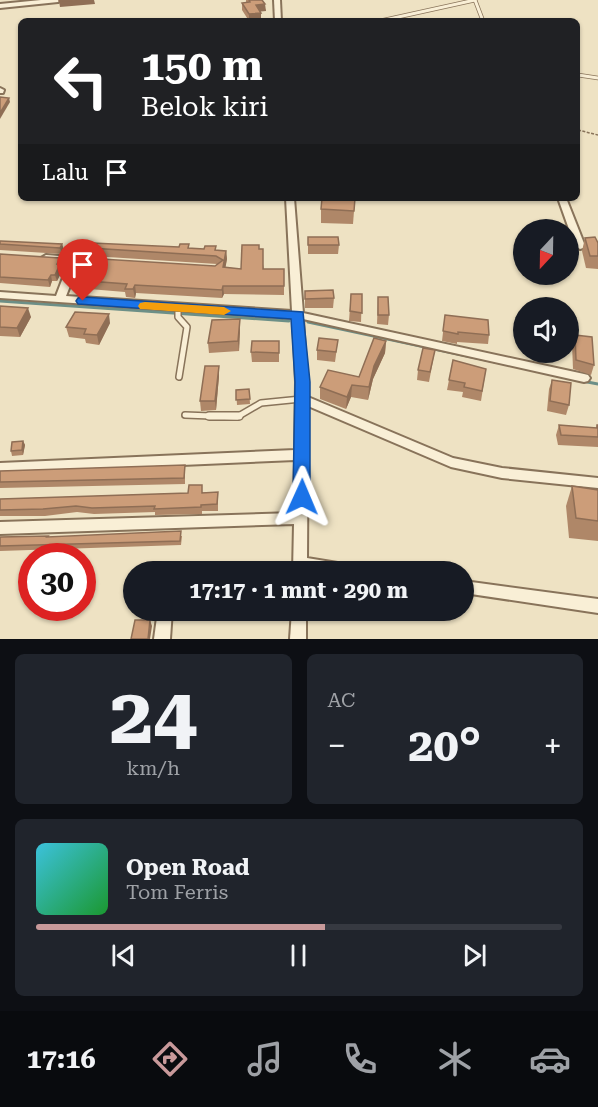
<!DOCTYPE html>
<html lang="id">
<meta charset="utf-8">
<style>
body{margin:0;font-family:"Roboto Serif",serif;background:#20242c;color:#f1f3f6;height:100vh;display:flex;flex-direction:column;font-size:22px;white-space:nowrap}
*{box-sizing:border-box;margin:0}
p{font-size:20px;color:#9ea1a6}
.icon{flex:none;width:33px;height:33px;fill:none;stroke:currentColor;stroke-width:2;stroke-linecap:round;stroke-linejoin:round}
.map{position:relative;height:639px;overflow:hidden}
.details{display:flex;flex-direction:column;gap:15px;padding:15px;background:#0d0f14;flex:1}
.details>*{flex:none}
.top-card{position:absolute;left:18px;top:18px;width:562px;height:183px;border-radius:9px;box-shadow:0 2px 4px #0004;background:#202124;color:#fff;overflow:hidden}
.needle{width:39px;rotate:202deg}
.buttons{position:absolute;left:513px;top:219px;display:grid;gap:12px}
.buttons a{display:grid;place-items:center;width:66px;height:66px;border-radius:50%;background:#171b24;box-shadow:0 2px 4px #0004;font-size:30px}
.speed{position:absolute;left:18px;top:543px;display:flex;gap:12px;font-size:30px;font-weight:700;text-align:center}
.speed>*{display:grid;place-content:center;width:78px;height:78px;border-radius:50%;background:#171b24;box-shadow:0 2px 4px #0004;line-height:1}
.speed .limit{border:9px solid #d22;background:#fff;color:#111}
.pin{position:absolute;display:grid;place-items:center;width:51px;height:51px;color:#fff;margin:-62px -26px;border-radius:50% 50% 50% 0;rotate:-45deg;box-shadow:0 0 6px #0007}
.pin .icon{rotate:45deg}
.me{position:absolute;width:66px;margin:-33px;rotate:1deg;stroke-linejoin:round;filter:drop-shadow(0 0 4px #0008)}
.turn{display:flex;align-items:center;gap:21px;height:126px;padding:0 24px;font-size:27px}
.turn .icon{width:78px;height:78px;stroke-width:2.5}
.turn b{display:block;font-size:42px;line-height:51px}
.then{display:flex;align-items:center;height:57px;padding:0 24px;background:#0003;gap:12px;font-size:22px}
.big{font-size:45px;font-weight:700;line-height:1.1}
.details .widget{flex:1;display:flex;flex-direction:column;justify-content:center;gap:9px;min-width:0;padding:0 21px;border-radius:9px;background:#20242c}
.details .dial{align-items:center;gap:0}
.dial b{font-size:78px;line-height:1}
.song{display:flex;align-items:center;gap:18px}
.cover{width:72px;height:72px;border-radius:9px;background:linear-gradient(135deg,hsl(190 70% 55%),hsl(130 70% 35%))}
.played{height:6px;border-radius:3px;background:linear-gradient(90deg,#c8999a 55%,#363941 55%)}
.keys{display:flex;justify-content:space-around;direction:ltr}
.heat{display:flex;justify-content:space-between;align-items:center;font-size:33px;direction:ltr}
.details .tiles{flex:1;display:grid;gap:15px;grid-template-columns:1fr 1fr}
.widget:last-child{grid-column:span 2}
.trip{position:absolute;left:123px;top:561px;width:351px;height:60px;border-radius:30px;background:#171b24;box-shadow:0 2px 4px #0004;font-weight:700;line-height:60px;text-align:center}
.dock{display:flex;height:96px;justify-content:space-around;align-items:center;background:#090b0e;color:#9ea1a6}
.dock .icon{width:42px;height:42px}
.dock .on{color:#c8999a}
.dock b{font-size:27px;color:#f1f3f6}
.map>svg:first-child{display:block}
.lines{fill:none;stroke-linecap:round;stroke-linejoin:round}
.stream{stroke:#6c8f87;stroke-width:3}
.lane-far2-casing{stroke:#88735a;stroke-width:4.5}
.lane-far1-casing{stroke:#88735a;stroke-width:8}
.lane-casing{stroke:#88735a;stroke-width:10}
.street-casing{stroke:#88735a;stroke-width:4}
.path{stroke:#88735a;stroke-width:1.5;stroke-dasharray:3 1.5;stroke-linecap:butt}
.lane-far2{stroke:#f9efd6;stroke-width:3}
.lane-far1{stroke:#f9efd6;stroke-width:5}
.lane{stroke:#f9efd6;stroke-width:7}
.street{fill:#f9efd6;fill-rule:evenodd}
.wall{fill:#af8768}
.shaded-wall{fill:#8f6e55}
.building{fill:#cc9d79;stroke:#8f6e55;stroke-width:1.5}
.route{fill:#1a73e8;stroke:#114b97;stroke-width:1.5}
.slow{fill:#f59e0b}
</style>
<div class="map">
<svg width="598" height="639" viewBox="0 0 598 639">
<rect width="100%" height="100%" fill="#eee2c3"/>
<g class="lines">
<!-- stream -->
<g class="stream">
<path d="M0 301 289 321"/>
<path d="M308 322 500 363"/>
<path d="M582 381 598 384"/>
</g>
<defs>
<g id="lane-far2">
<path d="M475 0 483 21"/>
<path d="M380 21 475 0"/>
<path d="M578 75 598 78"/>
</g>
<g id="lane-far1">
<path d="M178 308V317L187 327 179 377"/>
<path d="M185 415 237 417 261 403 301 399"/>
</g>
<path id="lane" d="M209 416H239"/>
<g id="street">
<path d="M41 0H61L58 2 0 8V4Z"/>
<path d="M274 0H280L281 21H275Z"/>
<path d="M0 88 4 90 3 93H0Z"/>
<path d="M286 198H294L303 313 584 374 588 375 590 378 588 381 584 382 303 319 308 397 453 458 502 468 598 478V488L502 478 451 467 308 406 307 558 356 566 361 568 363 572H293L294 524 0 534V522L294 513 295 460 0 473V463L295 450 296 382 293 318 0 298V292L56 296 69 262 43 260 41 258 46 255 98 259 103 262 98 265 79 263 66 296 292 311Z"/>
<path d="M558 198H566L585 246 583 248 580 249 575 246Z"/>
<path d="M464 581 598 599V613L464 593Z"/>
<path d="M158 610H172L170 639H154Z"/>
<path d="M292 610H306V639H290Z"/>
</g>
</defs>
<!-- lane-far2 casing -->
<use href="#lane-far2" class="lane-far2-casing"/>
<!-- lane-far1 casing -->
<use href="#lane-far1" class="lane-far1-casing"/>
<!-- lane casing -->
<use href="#lane" class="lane-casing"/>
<!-- street casing -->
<use href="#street" class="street-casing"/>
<!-- path -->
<path class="path" d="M578 130 598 135"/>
<!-- lane-far2 -->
<use href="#lane-far2" class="lane-far2"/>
<!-- lane-far1 -->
<use href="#lane-far1" class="lane-far1"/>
<!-- lane -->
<use href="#lane" class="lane"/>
<!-- street -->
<use href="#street" class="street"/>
</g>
<!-- wall -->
<g class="wall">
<path d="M246 0H262L266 11H260L261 20 249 21 242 10V3L246 2Z"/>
<path d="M355 198 353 224 321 223V209Z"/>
<path d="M308 237 339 245 338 254H308Z"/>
<path d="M585 238 598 243V269L586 268 582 251Z"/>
<path d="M0 241 62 244 64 250 62 254 0 250Z"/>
<path d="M90 248H190L226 251 227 259 225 267 241 269 260 249 264 269 284 278V295L224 294 222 298 136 293 135 298 126 297 125 292 77 288 75 280 215 266 217 264 92 256Z"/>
<path d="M0 254 61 265 62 271 57 281H52L50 287 0 283Z"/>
<path d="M305 291 334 298 333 308H305Z"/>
<path d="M351 294H362L361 322 349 321Z"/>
<path d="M378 297 389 315 388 325 377 324Z"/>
<path d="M0 306 31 317 20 337 0 336Z"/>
<path d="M445 315 489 335 488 344 457 342V344L442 341Z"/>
<path d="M110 323 99 345 86 343 85 339 69 337 66 327Z"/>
<path d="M240 328 239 351 209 353 208 343Z"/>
<path d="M575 335 594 365 591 375 573 369 572 344Z"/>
<path d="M338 340 335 362 317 360V350Z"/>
<path d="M386 341 385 353 373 379 368 400 351 397 346 409 320 399V387L359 377Z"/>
<path d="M435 350 429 382 417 380 418 370Z"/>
<path d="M279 351V362H252L251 352Z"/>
<path d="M219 366V376L216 410 201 411 200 401Z"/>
<path d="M486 369 481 401 462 397 463 392 447 390 449 380Z"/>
<path d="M552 380 569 405 566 415 547 411 549 389Z"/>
<path d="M249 389 250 404 237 405 236 390Z"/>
<path d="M559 425 596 428 597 425H598V447L558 445 556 435Z"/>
<path d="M23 441 25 445 23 455 12 456 11 451Z"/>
<path d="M185 465V484L0 488V471Z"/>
<path d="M572 486 598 490V541L569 538 566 506Z"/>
<path d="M218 492V511H202V514L155 515V512L94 514 77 512 45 516H0V499Z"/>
<path d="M182 536 181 545 0 551V537H48Z"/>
</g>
<!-- shaded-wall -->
<g class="shaded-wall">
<path d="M76 0H94L95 4 60 7 59 1Z"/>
<path d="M265 4 266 11 256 12V5Z"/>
<path d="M261 13V20L249 21V14Z"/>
<path d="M9 98 10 102 0 119V113Z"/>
<path d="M62 244 64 250 62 254 60 248Z"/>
<path d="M226 251 227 259 224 276 223 267Z"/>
<path d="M60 258 62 271 57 281 55 275 57 264Z"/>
<path d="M51 275 52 281 50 287 48 280Z"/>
<path d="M135 285 136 293 135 298 133 289Z"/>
<path d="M223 286 224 294 222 298V290Z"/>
<path d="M28 308 31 317 20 337 17 328Z"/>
<path d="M109 314 110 323 99 345 97 335Z"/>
<path d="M240 319V328L239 351 238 341Z"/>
<path d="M386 341 385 353 373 379 368 400 369 387 374 366Z"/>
<path d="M219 366V376L216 410 215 401Z"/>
<path d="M352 385 351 397 346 409 347 397Z"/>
<path d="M23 441 25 445 23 455 22 450Z"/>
<path d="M150 620 152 626 150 639H148Z"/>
</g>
<!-- building -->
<g class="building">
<path d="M59 0H76L59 1Z"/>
<path d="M249 0H262L265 4 256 5 261 13 249 14 242 3 250 2Z"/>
<path d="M0 97 9 98 0 113Z"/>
<path d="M322 198H355L354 211 321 209Z"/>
<path d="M308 237H338L339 245H308Z"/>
<path d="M595 237 598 243V256H590L585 238Z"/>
<path d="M0 241H1L62 244 60 248 0 244Z"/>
<path d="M92 243 179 247 180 244H189L188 248 204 249 205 246H216L215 250 226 251 223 267 241 269 242 245H259V249H263V269H284V286H223L222 290 135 285 133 289H125L127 284 75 280 85 258 215 266 223 260 216 256 90 248Z"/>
<path d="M0 254 60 258 57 264H60L55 275H51L48 280 0 277Z"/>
<path d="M333 290 334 298 305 299V291Z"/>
<path d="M351 294H362V313L350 311Z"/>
<path d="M378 297H388L389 315H378Z"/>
<path d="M0 306 28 308 17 328 0 327Z"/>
<path d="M75 312 109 314 97 335 84 334 86 329 66 327Z"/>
<path d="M445 315 488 320 489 335 458 332V334L443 331Z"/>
<path d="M240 319 238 341 208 343 212 320Z"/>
<path d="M575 335 592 337 594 365 576 360Z"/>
<path d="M319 338 338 340 336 352 317 350Z"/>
<path d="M374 338 386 341 374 366 369 387 352 385 347 397 320 387 328 370 359 377Z"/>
<path d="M252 341H279V353L251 352Z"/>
<path d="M423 348 435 350 430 372 418 370Z"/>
<path d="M453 360 486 369 482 391 464 387 465 383 449 380Z"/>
<path d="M205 366H219L215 401H200Z"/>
<path d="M552 380 571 383 569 405 550 401Z"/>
<path d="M249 389 250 399 236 400V390Z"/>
<path d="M559 425 597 428V425H598V437L561 435Z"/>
<path d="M23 441 22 450 11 451 12 442Z"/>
<path d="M185 465 184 478 0 482V471Z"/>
<path d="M189 485H202V493L218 492 217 504 201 505V507L154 509 155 506 92 508 76 506 43 509 0 510V499L188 493Z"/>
<path d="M572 486 598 490V521L576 518Z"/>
<path d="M181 531 180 541 0 546V537L48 536 47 537Z"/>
<path d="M135 620H150L148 639H131Z"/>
</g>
<!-- route -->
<path class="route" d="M83 297 303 312 310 382V497L308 502 302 504 296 502 293 497 295 382 291 319 78 304 76 301 78 298Z"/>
<!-- slow -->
<path class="slow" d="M145 302 224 307 231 311 224 315 140 309 138 306 140 303Z"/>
</svg>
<div class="buttons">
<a><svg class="needle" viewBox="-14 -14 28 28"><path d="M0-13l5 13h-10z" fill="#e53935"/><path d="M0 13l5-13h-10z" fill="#9ea1a6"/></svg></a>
<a><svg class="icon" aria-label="sound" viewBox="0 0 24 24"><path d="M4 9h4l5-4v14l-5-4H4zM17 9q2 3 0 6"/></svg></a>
</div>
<div class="speed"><div class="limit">30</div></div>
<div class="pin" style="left:83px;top:301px;background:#d93025"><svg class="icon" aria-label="arrive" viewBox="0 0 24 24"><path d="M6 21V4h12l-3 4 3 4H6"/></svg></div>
<svg class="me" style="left:302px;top:497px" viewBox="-20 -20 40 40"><path d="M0-17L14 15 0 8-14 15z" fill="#1a73e8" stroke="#fff" stroke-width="4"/></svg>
<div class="trip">17:17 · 1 mnt · 290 m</div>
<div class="top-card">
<div class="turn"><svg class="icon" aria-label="left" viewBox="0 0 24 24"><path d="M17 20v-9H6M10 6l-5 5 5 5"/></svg><div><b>150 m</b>Belok kiri</div></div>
<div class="then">Lalu<svg class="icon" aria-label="arrive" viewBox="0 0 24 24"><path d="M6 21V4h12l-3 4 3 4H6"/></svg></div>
</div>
</div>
<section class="details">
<div class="tiles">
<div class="widget dial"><b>24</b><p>km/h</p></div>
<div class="widget"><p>AC</p>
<div class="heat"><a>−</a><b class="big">20°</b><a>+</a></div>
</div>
<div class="widget">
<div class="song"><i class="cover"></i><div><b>Open Road</b><p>Tom Ferris</p></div></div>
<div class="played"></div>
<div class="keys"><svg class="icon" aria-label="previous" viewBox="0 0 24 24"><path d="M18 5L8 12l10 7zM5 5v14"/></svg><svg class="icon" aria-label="pause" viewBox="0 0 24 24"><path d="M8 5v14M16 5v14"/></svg><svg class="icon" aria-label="next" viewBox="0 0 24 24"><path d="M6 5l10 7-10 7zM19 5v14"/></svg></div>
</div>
</div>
</section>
<nav class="dock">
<b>17:16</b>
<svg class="icon on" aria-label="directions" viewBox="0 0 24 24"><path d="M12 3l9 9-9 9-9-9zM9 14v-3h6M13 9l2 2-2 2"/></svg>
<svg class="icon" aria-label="music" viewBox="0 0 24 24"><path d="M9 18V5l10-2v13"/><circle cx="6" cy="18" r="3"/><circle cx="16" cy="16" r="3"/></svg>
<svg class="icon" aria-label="phone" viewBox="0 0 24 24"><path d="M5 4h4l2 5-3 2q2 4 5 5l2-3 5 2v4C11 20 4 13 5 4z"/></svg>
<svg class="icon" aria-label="climate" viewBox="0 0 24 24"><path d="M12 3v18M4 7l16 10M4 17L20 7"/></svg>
<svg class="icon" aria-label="car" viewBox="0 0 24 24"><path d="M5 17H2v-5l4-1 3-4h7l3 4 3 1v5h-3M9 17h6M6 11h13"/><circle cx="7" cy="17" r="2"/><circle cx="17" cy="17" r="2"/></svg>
</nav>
